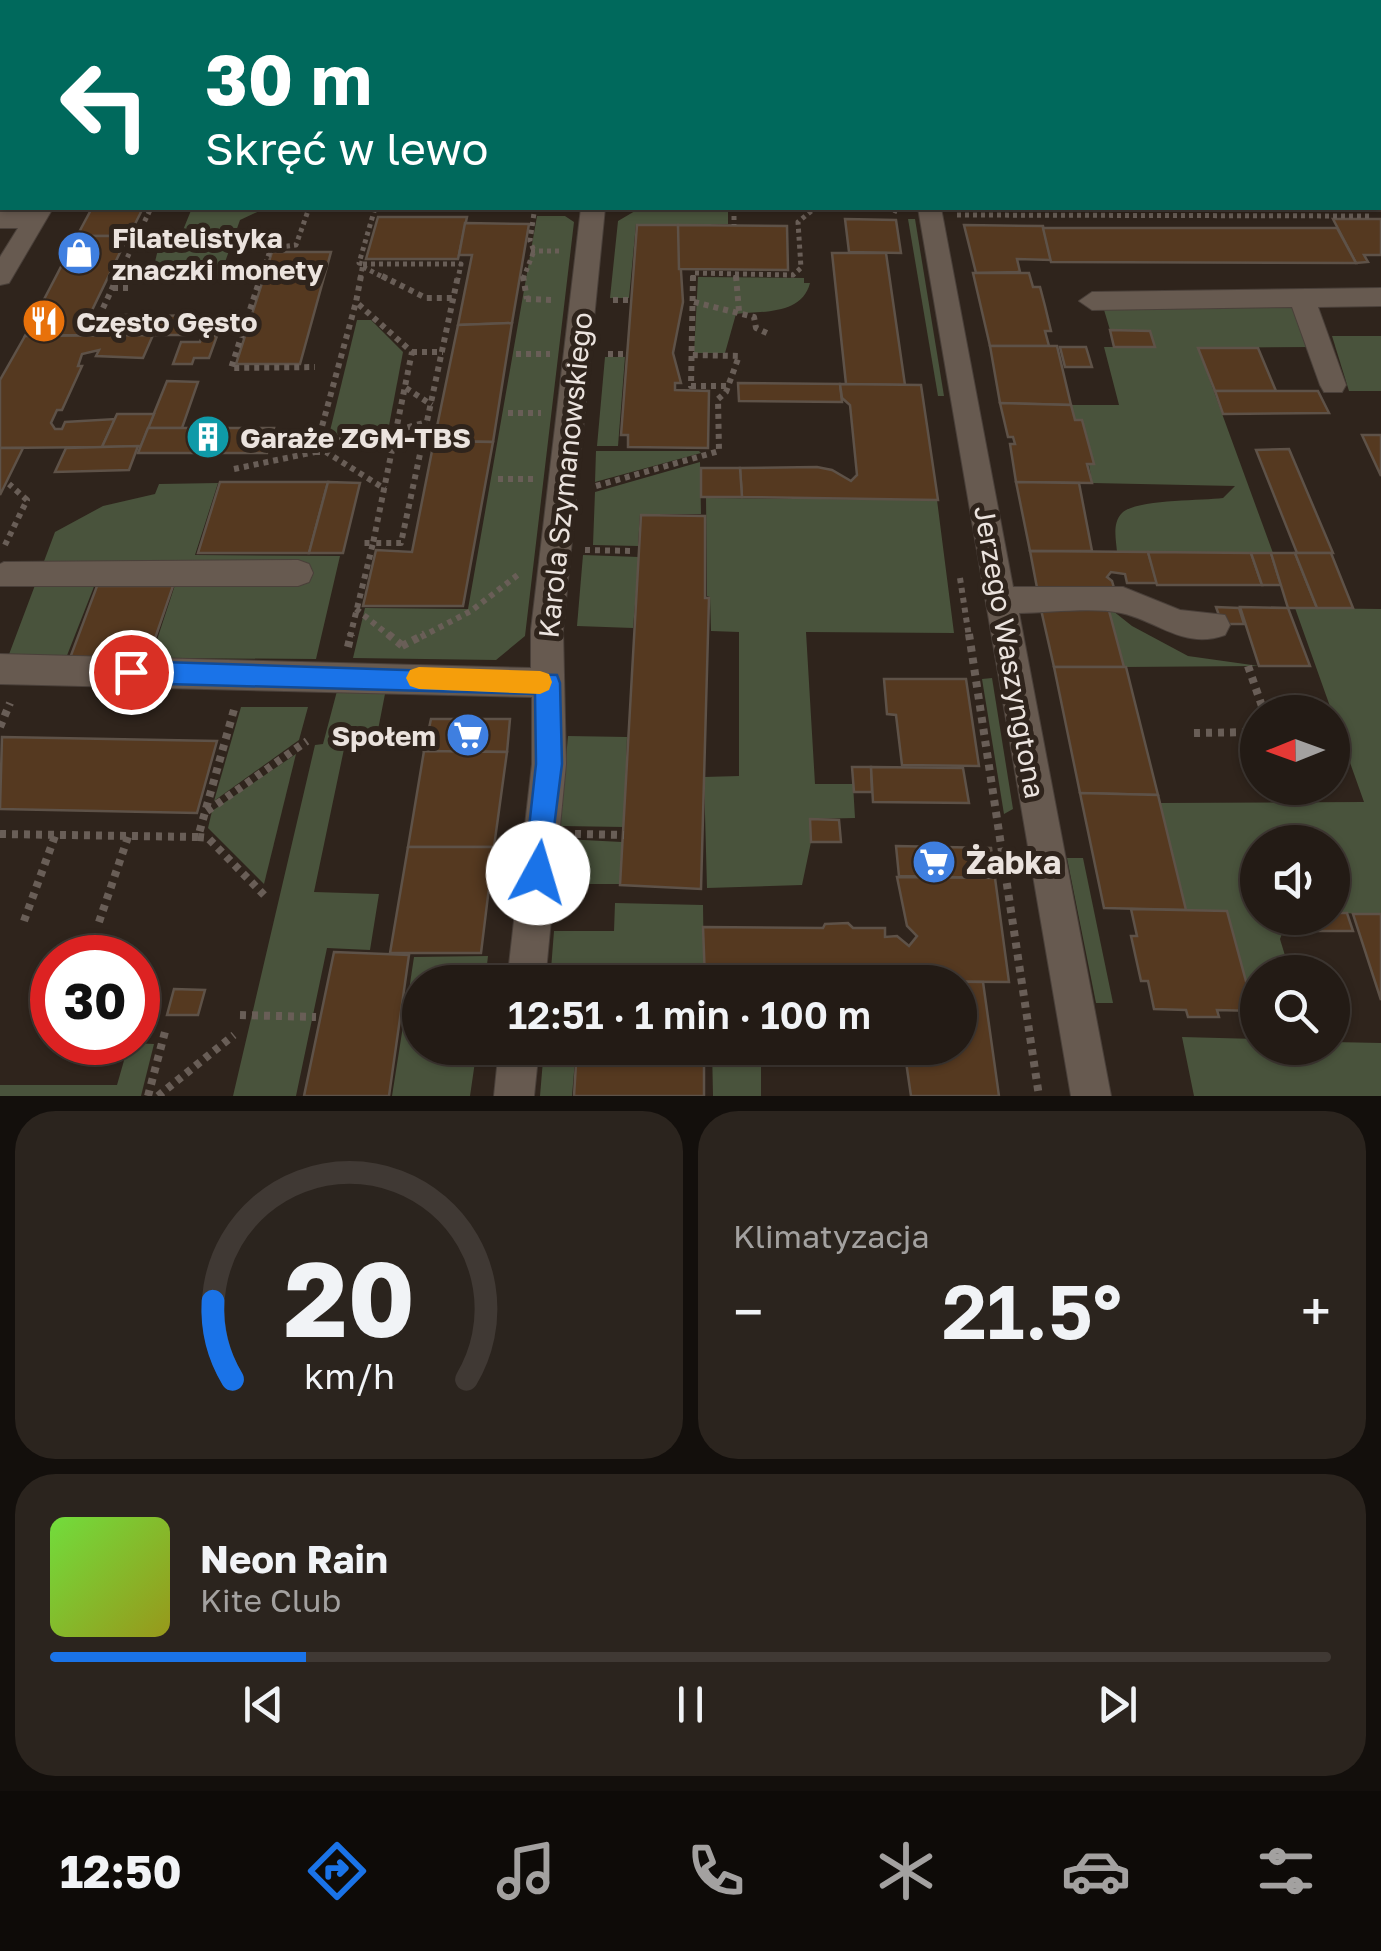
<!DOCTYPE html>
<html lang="pl">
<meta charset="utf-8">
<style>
body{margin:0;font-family:"Golos Text",sans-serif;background:#2b241e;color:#f1f3f6;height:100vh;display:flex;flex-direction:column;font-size:38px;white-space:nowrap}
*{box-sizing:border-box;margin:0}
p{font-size:32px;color:#a3a1a0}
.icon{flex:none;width:55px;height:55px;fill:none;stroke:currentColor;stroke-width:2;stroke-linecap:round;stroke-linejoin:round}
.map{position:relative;height:1096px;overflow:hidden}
.sheet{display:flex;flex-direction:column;gap:15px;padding:15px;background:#130f0c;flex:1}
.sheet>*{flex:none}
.top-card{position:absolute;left:0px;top:0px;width:1382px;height:210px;box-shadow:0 2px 8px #0004,0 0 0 2px #403934;background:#00695c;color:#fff;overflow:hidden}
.needle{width:65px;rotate:269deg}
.buttons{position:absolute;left:1240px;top:695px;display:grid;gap:20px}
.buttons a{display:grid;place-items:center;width:110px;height:110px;border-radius:50%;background:#231b15;box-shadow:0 2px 8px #0004,0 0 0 2px #403934;font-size:50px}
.speed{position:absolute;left:30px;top:935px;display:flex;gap:20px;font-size:50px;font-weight:700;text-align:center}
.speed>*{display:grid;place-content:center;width:130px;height:130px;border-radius:50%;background:#231b15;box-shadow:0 2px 8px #0004,0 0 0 2px #403934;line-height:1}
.speed .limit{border:15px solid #d22;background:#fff;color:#111}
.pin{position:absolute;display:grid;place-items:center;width:85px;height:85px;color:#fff;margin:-42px;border:5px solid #fff;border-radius:50%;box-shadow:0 2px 10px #0007}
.me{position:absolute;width:110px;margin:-55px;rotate:6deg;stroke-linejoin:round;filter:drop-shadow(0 0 8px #0008)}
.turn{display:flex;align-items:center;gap:35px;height:210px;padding:0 40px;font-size:45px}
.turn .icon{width:130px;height:130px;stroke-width:2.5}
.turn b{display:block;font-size:70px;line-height:85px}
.big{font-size:75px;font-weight:600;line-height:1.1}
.sheet .card{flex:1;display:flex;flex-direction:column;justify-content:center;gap:15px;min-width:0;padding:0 35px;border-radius:40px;background:#2b241e}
.sheet .dial{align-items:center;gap:0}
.dial svg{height:260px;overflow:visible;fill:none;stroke:#403934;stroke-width:7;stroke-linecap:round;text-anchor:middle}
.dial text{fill:#f1f3f6;stroke:none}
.song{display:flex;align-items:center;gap:30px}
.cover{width:120px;height:120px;border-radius:15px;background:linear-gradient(135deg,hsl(100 70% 55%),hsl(60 70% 35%))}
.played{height:10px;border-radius:5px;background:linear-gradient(90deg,#1a73e8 20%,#403934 20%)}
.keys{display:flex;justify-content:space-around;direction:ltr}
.heat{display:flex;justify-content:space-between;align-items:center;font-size:55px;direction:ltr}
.sheet .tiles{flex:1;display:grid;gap:15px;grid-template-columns:1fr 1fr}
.card:last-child{grid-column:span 2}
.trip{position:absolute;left:402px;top:965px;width:575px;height:100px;border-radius:50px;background:#231b15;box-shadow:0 2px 8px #0004,0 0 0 2px #403934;font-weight:600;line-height:100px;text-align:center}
.tabs{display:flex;height:160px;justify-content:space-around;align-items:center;background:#0e0b08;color:#a3a1a0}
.tabs .icon{width:70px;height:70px}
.tabs .current{color:#1a73e8}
.tabs b{font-size:45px;color:#f1f3f6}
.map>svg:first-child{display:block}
.green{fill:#49533c}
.building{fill:#553920;stroke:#5e5248;stroke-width:2.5}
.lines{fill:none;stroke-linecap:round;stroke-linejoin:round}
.minor-casing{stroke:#4a403a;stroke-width:2}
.path-far2{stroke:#695e57;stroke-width:5;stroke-dasharray:4 4;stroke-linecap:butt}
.path-far1{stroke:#695e57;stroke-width:6;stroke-dasharray:5 5;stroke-linecap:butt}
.path{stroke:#695e57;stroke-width:8;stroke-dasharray:6 6;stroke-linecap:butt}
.minor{fill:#675a50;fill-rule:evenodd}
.route{fill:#1a73e8;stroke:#114b97;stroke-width:2.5}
.slow{fill:#f59e0b}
.labels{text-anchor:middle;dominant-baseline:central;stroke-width:10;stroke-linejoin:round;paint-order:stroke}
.poi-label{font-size:28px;font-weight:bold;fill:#ebe3de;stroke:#2f241c;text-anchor:start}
.street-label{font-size:28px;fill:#ebe3de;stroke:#2f241c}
.near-poi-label{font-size:32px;font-weight:bold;fill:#ebe3de;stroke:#2f241c;text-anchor:start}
</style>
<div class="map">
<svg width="1381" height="1096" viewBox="0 0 1381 1096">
<rect width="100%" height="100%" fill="#2f241c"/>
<!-- green -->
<g class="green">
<path d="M1381 201V212H1020L1019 208H1380Z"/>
<path d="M192 208H266L240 220 219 279 174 280 154 266 160 241 181 235Z"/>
<path d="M635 211 728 212V224H636L629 298H610L618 221Z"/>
<path d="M537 216H565L574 222 525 636 496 660 353 658 365 608 468 609Z"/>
<path d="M908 219H915L944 396H938Z"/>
<path d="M698 277 804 278V283H810C802 315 762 311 736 314L725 353H694Z"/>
<path d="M1099 293H1292L1312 347 1198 348 1273 553 1117 552C1116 539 1112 523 1122 513 1136 499 1201 501 1223 498L1235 486 1092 483 1082 420H1075L1071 405H1119L1104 347H1155L1149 331 1110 330Z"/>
<path d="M357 320H371L403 352 387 436 329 435Z"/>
<path d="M1332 336H1381V391H1349Z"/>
<path d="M605 357H625L618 446H597Z"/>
<path d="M596 451H699L701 453 595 482Z"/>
<path d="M700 462 701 514H640L638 546 593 545 595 492Z"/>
<path d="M218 483 195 555 340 556 316 659 151 658 175 585 95 584 66 658 8 657 55 532 103 506 155 494 159 484Z"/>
<path d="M706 498 937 500 954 633 806 632 815 784H853L855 818 811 819V842L802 885 707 888 704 777 739 776V632L711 631 710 597 707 596Z"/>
<path d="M583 555 639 557 633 628 577 626Z"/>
<path d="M1108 607 1132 626 1188 656 1259 666 1124 667Z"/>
<path d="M1295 608 1381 609V914L1333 913 1332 842H1258V918H1274L1278 930 1283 931 1280 939 1290 972H1258L1257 1011H1254L1186 910 1160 803 1364 802Z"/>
<path d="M992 678 1013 809 1004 814 982 679Z"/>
<path d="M337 691 385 694 377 735 344 749 314 892 379 894 370 950 327 948 296 1096H233L315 745 323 744Z"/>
<path d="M241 707H308L299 740 214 801Z"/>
<path d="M568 736 627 737 624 827 560 826Z"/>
<path d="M296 754 264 884 208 828 212 811Z"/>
<path d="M564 839 622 842 620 884H568L562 876Z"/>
<path d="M1067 858H1083L1113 1003H1096Z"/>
<path d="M615 903 703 905 704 979 592 975 590 982H550L554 931H614Z"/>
<path d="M488 956 485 982H420V1010H406L414 957Z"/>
<path d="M403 1026H420V1048H477L470 1096H392Z"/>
<path d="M1182 1037 1257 1039 1258 1048H1332L1333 1042 1381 1043V1096H1194Z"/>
<path d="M129 1043 154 1044 141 1096H0V1085H117Z"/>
<path d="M544 1048H576L572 1096H540Z"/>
<path d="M712 1048H761V1096H713Z"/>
</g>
<!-- building -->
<g class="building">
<path d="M1098 0H1296L1322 2H1099Z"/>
<path d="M92 208H143L129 236H77Z"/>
<path d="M378 217H467L458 259H366Z"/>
<path d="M845 219 896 220 901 253 849 252Z"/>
<path d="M1333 219H1381V255H1364L1368 262 1356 263Z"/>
<path d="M465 223 529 224 512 323 458 325 472 255H459Z"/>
<path d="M637 225H678L683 302 673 353 681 383H675V390L709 391 708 448 628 447V435H621Z"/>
<path d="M678 225 787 226 788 270 679 269Z"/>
<path d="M964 225 1043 226 1051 260 1017 259 1020 272 976 273Z"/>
<path d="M1043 228H1337L1356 263 1051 262Z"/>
<path d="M77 236H128L80 335 25 336Z"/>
<path d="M272 252H331L300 364H236Z"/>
<path d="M832 253H886L905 385 846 384Z"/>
<path d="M973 273H1029L1033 287H1040L1045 306 1051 331H1045L1049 346H990Z"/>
<path d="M118 315H151L143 335H109Z"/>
<path d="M193 315 186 335H153L160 316Z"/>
<path d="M512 323 493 442 434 441 458 325Z"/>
<path d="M1110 330 1150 331 1155 347H1114Z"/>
<path d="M153 335 143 358 96 356 99 350 82 354 78 366H82L62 410H57L51 423 55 429H62L65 422 115 419 102 447 0 448V380L25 336Z"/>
<path d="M202 336H217L209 358H194L192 364H173L181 342H200Z"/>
<path d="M990 346H1057L1071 405 1000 403Z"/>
<path d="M1060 347H1086L1092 367H1065Z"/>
<path d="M1198 348H1258L1276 391H1215Z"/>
<path d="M167 381 198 382 182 428H148Z"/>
<path d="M738 383 840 384 842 402 739 401Z"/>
<path d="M840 384 921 385 938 500 742 497 740 468 817 467 832 470 851 481 857 475 850 405 842 398Z"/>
<path d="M1215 391H1318L1329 413 1223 414Z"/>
<path d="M1000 403 1071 405 1075 420H1082L1094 464H1087L1092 483 1016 482 1010 444H1015L1013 437H1008Z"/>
<path d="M117 414H154L141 446 102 447Z"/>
<path d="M148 428H274L267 453H138Z"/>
<path d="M1362 435H1381V476Z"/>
<path d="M434 441 493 442 463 606H363L376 550 412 552Z"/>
<path d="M138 446 129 470 55 472 66 448Z"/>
<path d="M0 448H23L0 495Z"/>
<path d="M1289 449 1333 553H1297L1256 450Z"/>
<path d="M701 468H740L742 497H701Z"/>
<path d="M220 482H328L309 553H198Z"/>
<path d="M328 482 360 483 343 553H309Z"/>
<path d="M1016 482 1079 483 1092 551H1030Z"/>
<path d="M641 515 705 516V598H709L701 889 620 885Z"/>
<path d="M1030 551 1148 552 1157 583H1127L1125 574 1111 572 1107 577 1112 581 1116 595 1038 593Z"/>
<path d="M1148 552 1251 553 1262 585H1157Z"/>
<path d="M1251 553H1271L1281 585H1262Z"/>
<path d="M1271 553H1295L1317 608H1288Z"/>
<path d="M1295 553H1331L1353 608H1317Z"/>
<path d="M97 586H173L148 659 70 658Z"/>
<path d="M1040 605 1108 607 1124 667H1054Z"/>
<path d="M1216 607 1239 608 1244 624H1222Z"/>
<path d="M1240 607 1288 608 1310 666H1259Z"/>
<path d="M1054 667H1126L1158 795 1080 793Z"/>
<path d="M884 679H966L979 766 902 765 896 715 887 714Z"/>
<path d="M431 719H510L507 752 424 751Z"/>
<path d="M2 737 217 741 197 813 0 809Z"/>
<path d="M424 751 507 752 494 847H408Z"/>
<path d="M852 767H871L872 792H854Z"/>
<path d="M871 767 963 768 969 803 873 802Z"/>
<path d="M1080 793 1158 795 1186 910 1104 908Z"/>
<path d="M810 819 839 820 841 842H811Z"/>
<path d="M896 846 991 848 995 878 899 876Z"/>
<path d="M408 847H494L481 953H390Z"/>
<path d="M897 877 995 878 1009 982 705 980 703 927 823 928 825 924 848 923 853 928H885V937L897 936 909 946 917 936 907 926Z"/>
<path d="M1131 909 1227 911 1254 1011 1217 1010 1219 1017H1188L1186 1010 1154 1009 1148 981H1141L1131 936H1137Z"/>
<path d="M1332 913H1347L1353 931H1278L1274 918H1332Z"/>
<path d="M1353 914H1381V1000Z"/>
<path d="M334 952 409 955 389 1096H304Z"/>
<path d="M592 976 705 980V982H591Z"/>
<path d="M900 981 983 982 999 1096H911L904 1048H960V982Z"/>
<path d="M174 989 205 990 198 1015H167Z"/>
<path d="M577 1048H704V1096H574Z"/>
</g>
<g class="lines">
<defs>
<g id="minor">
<path d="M884 0H904L905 2H886Z"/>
<path d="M1064 0H1084L1085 2H1066Z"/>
<path d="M1335 0H1355L1357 2H1337Z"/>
<rect x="1380" y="46" width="1" height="13"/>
<path d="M2 130V147L0 148V131Z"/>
<rect x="1380" y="188" width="1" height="14"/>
<path d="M30 208H53L9 283 0 285V257L18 228H0V212H27Z"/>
<path d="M581 208H605L563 630 566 764 545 982H507L532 764V697L0 684V654L531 668V630Z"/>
<path d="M918 208H941L1013 587H1123L1180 610 1225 615 1230 625 1225 635C1184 650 1158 621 1121 613 1093 607 1048 613 1019 613L1111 1096H1071Z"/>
<path d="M1381 288V306L1318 307 1346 385 1342 392H1324L1320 385 1292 307 1092 310 1079 301 1092 292Z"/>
<path d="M298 560 309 564 313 573 309 582 298 586H0V564L4 562Z"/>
<path d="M499 1048H539L534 1096H494Z"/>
</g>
</defs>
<!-- minor casing -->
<use href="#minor" class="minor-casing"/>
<!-- path-far2 -->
<g class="path-far2">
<path d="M646 208H888L901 213"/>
<path d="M734 208V225"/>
<path d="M957 215 1370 216"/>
<path d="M531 251H559"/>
<path d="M363 264H461L458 279"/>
<path d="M363 267 387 279"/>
<path d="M736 275V279"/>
<path d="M117 279 151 208"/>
<path d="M260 279 271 248 296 245 309 208"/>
<path d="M360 279 363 264 359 263 375 208"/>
<path d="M523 279 534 251 530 241 534 213"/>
<path d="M693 279V273L793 275 801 268 798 222 815 208"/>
</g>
<!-- path-far1 -->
<g class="path-far1">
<path d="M261 276 231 368 315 367"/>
<path d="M361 276 356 302 412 352 373 543H362"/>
<path d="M382 276 426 298H454"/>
<path d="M523 276 527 299"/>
<path d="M693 276 691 386H728"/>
<path d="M736 276 739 311"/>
<path d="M113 288H128"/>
<path d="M526 299 554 300"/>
<path d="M613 300H631"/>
<path d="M694 302 754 317 756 328 769 334"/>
<path d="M103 308 118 276"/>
<path d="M412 352H443"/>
<path d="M516 354H550"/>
<path d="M608 354H627"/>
<path d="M406 388 432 405"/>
<path d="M508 413H541"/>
<path d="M398 430 427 422"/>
<path d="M319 439 396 440"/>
<path d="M315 452H326L385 489"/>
<path d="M234 469 315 452 356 302"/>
<path d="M498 479H533"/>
<path d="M596 486 719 451 718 399 726 392 739 356 691 355"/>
<path d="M5 545 27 500 9 484"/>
<path d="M585 550 635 551"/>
<path d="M960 578 969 637"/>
<path d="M356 609 391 637"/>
<path d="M350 637 373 543H401L458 276"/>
<path d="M421 637 471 611 519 574"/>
</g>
<!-- path -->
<g class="path">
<path d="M388 634 405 648"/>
<path d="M969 634 1039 1096"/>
<path d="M402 646 425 634"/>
<path d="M348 647 351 634"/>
<path d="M1248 666 1264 712"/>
<path d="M0 727 10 703"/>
<path d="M1332 732H1339"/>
<path d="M1194 733 1258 732"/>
<path d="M1290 788 1296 803"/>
<path d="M207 811 307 741"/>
<path d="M0 834 198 837 235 706"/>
<path d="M575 834 624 835"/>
<path d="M198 837 208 838 267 898"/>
<path d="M24 921 55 836"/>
<path d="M99 922 128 837"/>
<path d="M240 1015 316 1017"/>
<path d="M411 1018H420"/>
<path d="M148 1096 166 1028"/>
<path d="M158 1096 234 1035"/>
</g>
<!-- minor -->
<use href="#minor" class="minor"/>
</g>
<!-- route -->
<path class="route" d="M131 661 557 675 560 683 562 764 547 883 538 887 528 883 524 873 536 764 535 694 131 683 123 680 119 672 123 664Z"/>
<!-- slow -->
<path class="slow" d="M419 667 540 671 549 674 552 682 549 690 540 694 419 689 410 686 406 678 410 670Z"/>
<!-- icons -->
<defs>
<symbol id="shop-disc" viewBox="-11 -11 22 22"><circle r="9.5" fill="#3f7fe0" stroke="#2f241c"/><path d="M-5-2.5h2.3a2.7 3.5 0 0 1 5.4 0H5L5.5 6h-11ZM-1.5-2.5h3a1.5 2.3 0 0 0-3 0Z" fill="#fff"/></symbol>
<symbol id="restaurant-disc" viewBox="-11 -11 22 22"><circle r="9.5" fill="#e8710a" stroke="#2f241c"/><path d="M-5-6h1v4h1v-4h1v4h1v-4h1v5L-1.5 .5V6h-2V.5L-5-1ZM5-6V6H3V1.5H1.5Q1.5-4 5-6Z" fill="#fff"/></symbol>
<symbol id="building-disc" viewBox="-11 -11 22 22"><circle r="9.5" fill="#0f9aa8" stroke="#2f241c"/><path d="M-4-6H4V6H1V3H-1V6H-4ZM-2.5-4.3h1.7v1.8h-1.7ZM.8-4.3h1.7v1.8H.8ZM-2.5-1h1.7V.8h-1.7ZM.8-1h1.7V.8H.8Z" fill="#fff"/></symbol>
<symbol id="supermarket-disc" viewBox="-11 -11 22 22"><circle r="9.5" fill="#3f7fe0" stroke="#2f241c"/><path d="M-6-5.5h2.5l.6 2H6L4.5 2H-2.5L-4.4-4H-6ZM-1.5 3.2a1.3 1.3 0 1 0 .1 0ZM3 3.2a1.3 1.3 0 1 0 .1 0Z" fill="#fff"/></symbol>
</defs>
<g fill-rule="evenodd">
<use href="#shop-disc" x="54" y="228" width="50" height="50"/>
<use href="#restaurant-disc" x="19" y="296" width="50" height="50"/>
<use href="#building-disc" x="183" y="412" width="50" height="50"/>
<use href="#supermarket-disc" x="443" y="710" width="50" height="50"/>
<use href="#supermarket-disc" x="909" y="837" width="50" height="50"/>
</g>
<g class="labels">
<!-- poi labels -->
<g class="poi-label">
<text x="112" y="237">Filatelistyka<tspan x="112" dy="32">znaczki monety</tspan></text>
<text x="76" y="321">Często Gęsto</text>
<text x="240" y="437">Garaże ZGM-TBS</text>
<text x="436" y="735" text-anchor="end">Społem</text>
</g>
<!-- street labels -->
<g class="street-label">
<text transform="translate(565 475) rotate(-84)">Karola Szymanowskiego</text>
<text transform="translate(1010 652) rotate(80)">Jerzego Waszyngtona</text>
</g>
<!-- near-poi labels -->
<g class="near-poi-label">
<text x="966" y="862">Żabka</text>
</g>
</g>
</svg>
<div class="buttons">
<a><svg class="needle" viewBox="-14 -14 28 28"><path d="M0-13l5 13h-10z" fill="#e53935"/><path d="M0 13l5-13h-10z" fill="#a3a1a0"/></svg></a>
<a><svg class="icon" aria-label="sound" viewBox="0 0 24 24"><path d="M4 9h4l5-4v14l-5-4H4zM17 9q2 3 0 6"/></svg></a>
<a><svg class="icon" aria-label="search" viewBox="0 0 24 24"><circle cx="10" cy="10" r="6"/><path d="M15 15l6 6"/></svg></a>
</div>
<div class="speed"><div class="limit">30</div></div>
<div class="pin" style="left:131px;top:672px;background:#d93025"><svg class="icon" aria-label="arrive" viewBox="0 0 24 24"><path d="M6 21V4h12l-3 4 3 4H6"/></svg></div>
<svg class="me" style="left:538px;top:873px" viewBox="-20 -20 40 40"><circle r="19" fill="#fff"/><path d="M0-13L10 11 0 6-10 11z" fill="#1a73e8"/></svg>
<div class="trip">12:51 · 1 min · 100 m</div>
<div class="top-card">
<div class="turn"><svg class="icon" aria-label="left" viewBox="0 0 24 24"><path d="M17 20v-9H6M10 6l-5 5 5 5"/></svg><div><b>30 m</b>Skręć w lewo</div></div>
</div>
</div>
<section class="sheet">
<div class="tiles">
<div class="card dial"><svg viewBox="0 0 100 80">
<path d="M14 69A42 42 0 1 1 86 69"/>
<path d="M14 69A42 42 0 0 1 8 45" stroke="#1a73e8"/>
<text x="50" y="56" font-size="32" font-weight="700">20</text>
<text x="50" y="72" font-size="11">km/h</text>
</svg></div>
<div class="card"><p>Klimatyzacja</p>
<div class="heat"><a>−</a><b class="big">21.5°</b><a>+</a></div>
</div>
<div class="card">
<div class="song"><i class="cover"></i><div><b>Neon Rain</b><p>Kite Club</p></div></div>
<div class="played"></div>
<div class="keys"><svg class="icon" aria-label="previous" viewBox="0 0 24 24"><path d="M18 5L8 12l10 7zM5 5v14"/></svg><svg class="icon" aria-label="pause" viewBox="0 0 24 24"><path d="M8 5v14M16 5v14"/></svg><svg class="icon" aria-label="next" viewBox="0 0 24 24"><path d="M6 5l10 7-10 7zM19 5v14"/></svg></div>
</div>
</div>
</section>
<nav class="tabs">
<b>12:50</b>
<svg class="icon current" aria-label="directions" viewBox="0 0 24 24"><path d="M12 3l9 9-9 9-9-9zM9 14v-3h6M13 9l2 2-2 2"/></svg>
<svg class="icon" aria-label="music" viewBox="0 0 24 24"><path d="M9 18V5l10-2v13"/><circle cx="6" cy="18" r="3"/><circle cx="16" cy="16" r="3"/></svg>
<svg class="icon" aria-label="phone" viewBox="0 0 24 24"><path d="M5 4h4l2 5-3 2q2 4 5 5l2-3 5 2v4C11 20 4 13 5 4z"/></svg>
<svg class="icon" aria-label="climate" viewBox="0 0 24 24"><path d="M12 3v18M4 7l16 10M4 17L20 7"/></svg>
<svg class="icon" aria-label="car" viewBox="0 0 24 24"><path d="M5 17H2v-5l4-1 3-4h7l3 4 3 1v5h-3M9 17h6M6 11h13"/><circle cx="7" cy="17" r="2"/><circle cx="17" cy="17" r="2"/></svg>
<svg class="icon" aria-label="filters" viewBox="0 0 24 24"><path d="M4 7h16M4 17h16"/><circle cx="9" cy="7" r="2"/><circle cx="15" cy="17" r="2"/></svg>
</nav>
